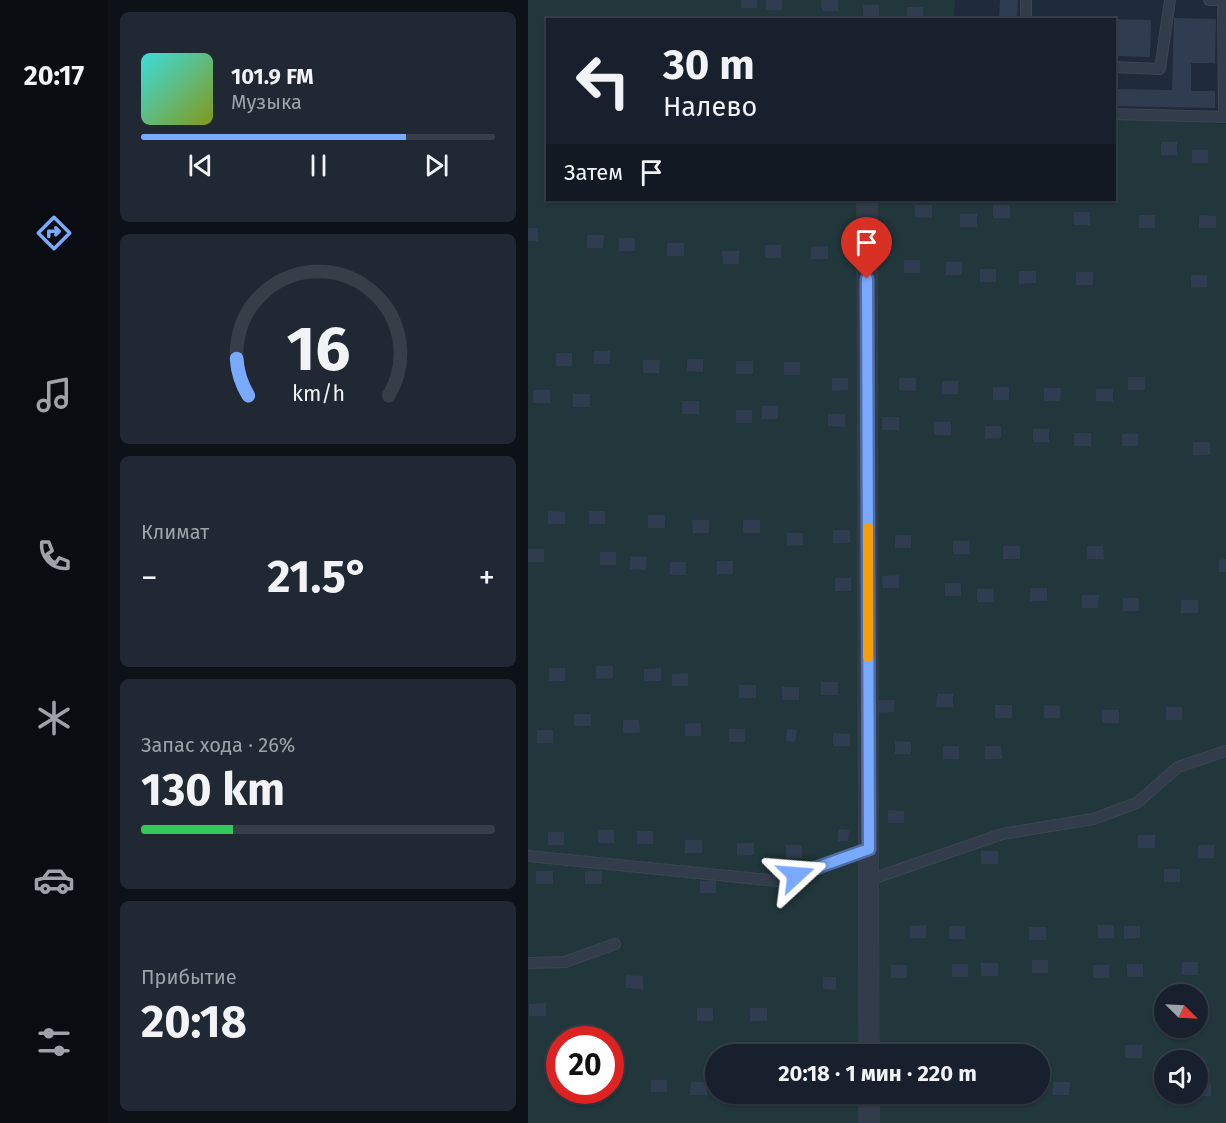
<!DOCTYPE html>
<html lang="ru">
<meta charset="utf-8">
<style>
body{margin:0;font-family:"Fira Sans",sans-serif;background:#202834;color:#f1f3f6;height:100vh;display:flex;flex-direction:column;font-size:22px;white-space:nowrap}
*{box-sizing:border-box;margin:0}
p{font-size:20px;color:#9ea3a9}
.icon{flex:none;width:33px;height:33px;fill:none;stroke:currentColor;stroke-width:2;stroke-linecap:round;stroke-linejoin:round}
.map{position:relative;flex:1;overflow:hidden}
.details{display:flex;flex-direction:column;gap:12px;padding:12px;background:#0d1218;width:420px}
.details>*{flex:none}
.top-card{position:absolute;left:18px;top:18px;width:570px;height:183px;border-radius:0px;box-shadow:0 2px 4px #0004,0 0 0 2px #363e48;background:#17202c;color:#f1f3f6;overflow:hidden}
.needle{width:39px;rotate:114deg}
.fabs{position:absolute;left:626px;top:984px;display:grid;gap:12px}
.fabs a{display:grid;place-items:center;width:54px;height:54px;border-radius:50%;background:#17202c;box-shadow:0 2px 4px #0004,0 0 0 2px #363e48;font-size:30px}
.speed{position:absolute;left:18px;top:1026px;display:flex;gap:12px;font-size:30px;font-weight:700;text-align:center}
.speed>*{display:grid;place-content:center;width:78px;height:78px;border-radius:50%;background:#17202c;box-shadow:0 2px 4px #0004,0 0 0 2px #363e48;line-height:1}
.speed .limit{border:9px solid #d22;background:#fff;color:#111}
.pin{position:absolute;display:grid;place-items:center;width:51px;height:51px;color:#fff;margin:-62px -26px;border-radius:50% 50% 50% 0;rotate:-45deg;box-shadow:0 0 6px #0007}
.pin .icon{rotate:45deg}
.me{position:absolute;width:66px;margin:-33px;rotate:71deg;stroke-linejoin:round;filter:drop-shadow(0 0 4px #0008)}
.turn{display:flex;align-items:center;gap:21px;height:126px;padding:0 18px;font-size:27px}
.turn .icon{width:78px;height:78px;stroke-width:2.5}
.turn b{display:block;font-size:42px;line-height:51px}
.then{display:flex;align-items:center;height:57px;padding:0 18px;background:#0003;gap:12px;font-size:22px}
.big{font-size:45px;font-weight:700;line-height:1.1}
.details .tile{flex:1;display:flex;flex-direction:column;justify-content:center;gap:9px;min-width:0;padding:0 21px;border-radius:9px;background:#202834}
.details .dial{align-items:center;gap:0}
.dial svg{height:156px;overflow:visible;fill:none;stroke:#363e48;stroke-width:7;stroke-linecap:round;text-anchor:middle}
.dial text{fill:#f1f3f6;stroke:none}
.song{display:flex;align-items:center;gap:18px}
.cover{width:72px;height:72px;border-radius:9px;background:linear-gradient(135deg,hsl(180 70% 55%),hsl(70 70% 35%))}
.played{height:6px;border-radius:3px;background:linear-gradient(90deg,#7aaaff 75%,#363e48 75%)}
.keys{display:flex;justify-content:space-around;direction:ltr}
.heat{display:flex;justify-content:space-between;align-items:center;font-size:33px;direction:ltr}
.charge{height:9px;border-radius:4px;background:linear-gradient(90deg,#34c759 26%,#363e48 0)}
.trip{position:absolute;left:177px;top:1044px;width:345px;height:60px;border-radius:30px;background:#17202c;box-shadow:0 2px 4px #0004,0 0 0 2px #363e48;font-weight:700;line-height:60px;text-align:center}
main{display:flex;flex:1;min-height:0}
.menu{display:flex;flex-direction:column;width:108px;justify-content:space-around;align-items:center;background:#090d12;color:#9ea3a9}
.menu .icon{width:42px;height:42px}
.menu .current{color:#7aaaff}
.menu b{font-size:27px;color:#f1f3f6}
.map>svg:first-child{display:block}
.green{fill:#21373b;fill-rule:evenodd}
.building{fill:#303d51}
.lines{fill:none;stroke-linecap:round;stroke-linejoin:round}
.lane-casing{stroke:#3c4554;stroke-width:12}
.street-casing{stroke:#3c4554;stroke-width:21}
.lane{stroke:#323c4a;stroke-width:10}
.street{stroke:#323c4a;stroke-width:20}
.route-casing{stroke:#4f6ea6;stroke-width:15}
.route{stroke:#7aaaff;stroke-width:10}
.slow{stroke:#f59e0b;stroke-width:10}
</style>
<main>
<nav class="menu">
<b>20:17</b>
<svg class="icon current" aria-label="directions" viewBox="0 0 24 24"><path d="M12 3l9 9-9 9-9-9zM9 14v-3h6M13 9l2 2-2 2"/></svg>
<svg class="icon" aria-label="music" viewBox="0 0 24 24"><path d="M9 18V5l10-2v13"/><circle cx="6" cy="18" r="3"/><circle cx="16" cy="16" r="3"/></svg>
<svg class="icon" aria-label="phone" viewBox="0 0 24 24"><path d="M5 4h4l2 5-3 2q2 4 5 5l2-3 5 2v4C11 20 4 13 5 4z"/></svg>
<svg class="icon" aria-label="climate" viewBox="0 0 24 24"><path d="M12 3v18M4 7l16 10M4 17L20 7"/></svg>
<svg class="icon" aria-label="car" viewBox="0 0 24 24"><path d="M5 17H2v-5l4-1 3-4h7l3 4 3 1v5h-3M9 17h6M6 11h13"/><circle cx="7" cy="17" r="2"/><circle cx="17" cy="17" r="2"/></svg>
<svg class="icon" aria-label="filters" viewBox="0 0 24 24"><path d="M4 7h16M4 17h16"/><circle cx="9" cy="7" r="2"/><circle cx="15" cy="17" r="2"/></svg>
</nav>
<section class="details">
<div class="tile">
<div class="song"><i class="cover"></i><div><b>101.9 FM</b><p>Музыка</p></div></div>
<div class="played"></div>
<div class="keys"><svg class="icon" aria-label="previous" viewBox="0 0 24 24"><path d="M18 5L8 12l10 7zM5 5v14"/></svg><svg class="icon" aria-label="pause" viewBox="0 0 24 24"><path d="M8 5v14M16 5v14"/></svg><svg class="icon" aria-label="next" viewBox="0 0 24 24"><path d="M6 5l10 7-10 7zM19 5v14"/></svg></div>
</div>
<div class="tile dial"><svg viewBox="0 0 100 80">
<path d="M14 69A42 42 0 1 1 86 69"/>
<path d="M14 69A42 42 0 0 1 8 50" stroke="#7aaaff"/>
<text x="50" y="56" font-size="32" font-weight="700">16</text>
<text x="50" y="72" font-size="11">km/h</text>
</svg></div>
<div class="tile"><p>Климат</p>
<div class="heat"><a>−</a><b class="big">21.5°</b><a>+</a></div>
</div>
<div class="tile"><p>Запас хода · 26%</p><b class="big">130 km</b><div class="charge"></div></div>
<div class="tile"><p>Прибытие</p><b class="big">20:18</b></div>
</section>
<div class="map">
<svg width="698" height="1123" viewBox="0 0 698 1123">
<rect width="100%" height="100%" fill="#1f2a3a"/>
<!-- green -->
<path class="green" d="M0 0H427L426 20H20V200H586L587 117 698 124V1123H0ZM636 994H669V1028H636ZM32 1040H82V1090H32ZM188 1054H512V1094H188ZM636 1060H669V1094H636Z"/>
<!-- building -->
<g class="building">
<rect x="213" y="0" width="16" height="8"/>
<rect x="238" y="0" width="16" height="10"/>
<path d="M293 0H310V11H294Z"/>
<path d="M472 0H490L489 20H471Z"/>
<rect x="335" y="5" width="16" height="13"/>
<rect x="379" y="7" width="16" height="13"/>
<path d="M646 18 688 19 687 63H663V91H687V108L586 106V89L644 90Z"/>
<path d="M586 19 623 20 622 57 586 56Z"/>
<rect x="633" y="142" width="16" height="13"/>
<rect x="664" y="150" width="16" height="13"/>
<path d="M387 205H404V218L387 217Z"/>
<rect x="465" y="205" width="17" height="13"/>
<rect x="546" y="212" width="16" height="13"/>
<rect x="432" y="214" width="17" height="13"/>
<rect x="611" y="215" width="16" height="13"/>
<path d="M671 215 688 216V228H671Z"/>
<rect x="0" y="228" width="10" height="13"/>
<path d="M59 235H76L75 248H59Z"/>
<rect x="91" y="238" width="16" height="13"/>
<rect x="139" y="243" width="17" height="13"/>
<rect x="237" y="245" width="16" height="13"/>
<path d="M300 246V259H283V247Z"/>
<path d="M194 251H211V264H195Z"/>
<rect x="376" y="260" width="16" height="13"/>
<rect x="418" y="262" width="16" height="13"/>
<rect x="452" y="269" width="16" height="13"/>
<path d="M491 271H508V283L491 284Z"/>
<rect x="548" y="272" width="17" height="13"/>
<path d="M663 275H679V287L663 288Z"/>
<rect x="66" y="351" width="16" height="13"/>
<rect x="28" y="353" width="16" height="13"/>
<path d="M159 359H175V372L159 371Z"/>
<path d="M115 360H132L131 373H115Z"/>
<rect x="208" y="361" width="17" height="13"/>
<rect x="256" y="362" width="16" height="13"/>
<rect x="600" y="377" width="17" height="13"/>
<path d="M304 378H320V390L304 391Z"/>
<path d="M371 378H388V391L371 390Z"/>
<rect x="414" y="381" width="16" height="13"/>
<rect x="465" y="387" width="16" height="13"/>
<path d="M516 388H533L532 401H516Z"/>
<path d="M568 389H585V402L568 401Z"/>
<rect x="5" y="390" width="17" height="13"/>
<rect x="45" y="394" width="17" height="13"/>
<rect x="154" y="401" width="17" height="13"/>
<rect x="234" y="406" width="16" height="13"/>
<rect x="208" y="410" width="16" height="13"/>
<path d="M300 414H317V427L300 426Z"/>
<rect x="354" y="417" width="17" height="13"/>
<rect x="406" y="422" width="17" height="13"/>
<path d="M457 426H473V438L457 439Z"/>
<rect x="505" y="429" width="16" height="13"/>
<rect x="546" y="433" width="17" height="13"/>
<path d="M610 433V446H594V434Z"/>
<rect x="665" y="442" width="17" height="13"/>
<path d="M20 511 37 512V524H20Z"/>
<rect x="61" y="511" width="16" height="13"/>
<rect x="120" y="515" width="17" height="13"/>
<path d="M164 520H181V533H165Z"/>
<rect x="215" y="520" width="17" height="13"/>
<rect x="305" y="530" width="17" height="13"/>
<path d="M259 533H275V545L259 546Z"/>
<rect x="367" y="535" width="16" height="13"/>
<path d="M425 541H441L442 554H425Z"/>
<rect x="475" y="546" width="17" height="13"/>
<path d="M559 546H575L576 559H559Z"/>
<rect x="0" y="549" width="16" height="13"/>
<rect x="72" y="552" width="16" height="13"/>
<path d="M102 556 119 557 118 570 102 569Z"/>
<path d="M698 559V572H691V560Z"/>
<rect x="189" y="561" width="16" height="13"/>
<rect x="142" y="562" width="16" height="13"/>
<path d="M371 575V588H355L354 576Z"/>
<rect x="307" y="578" width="16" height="13"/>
<rect x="417" y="583" width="16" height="13"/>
<rect x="502" y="588" width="17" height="13"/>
<path d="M449 589H465L466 602H449Z"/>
<path d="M554 595H571L570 608H554Z"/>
<rect x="595" y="598" width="16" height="13"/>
<rect x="653" y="600" width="17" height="13"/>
<path d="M68 666H85V678L68 679Z"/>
<rect x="21" y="668" width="16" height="13"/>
<path d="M133 668V681H116V669Z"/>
<path d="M160 673V686H144V674Z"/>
<rect x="293" y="682" width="17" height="13"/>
<rect x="211" y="685" width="17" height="13"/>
<rect x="254" y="687" width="17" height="13"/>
<path d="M409 694H425V707H408Z"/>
<path d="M350 700H367L366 712 350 713Z"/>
<rect x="467" y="705" width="17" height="13"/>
<path d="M516 705 532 706V718H516Z"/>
<rect x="638" y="707" width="16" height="13"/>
<rect x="574" y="710" width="17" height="13"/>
<rect x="46" y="714" width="17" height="12"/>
<path d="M95 720H111L112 733H95Z"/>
<path d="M173 723V736H157V724Z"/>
<rect x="201" y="729" width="16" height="13"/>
<path d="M259 729 269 730 267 742 258 741Z"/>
<rect x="9" y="730" width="16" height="13"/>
<path d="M305 733 322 734V746H305Z"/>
<path d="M367 741 383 742V754H367Z"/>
<rect x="415" y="746" width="16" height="13"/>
<path d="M457 746H473L474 759H457Z"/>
<path d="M360 810 376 811V823H360Z"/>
<path d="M310 829 321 830 320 841H310Z"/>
<rect x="70" y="830" width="16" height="13"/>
<rect x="109" y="831" width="16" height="13"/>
<rect x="20" y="832" width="16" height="13"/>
<rect x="610" y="835" width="17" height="13"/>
<rect x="157" y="840" width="17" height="13"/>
<path d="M209 843H226V855L209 856Z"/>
<rect x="258" y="845" width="16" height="13"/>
<rect x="670" y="845" width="16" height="13"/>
<rect x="453" y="851" width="17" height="13"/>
<rect x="636" y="869" width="16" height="13"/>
<rect x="8" y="871" width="17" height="13"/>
<rect x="57" y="871" width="17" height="13"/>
<path d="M188 880V893H172V881Z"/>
<path d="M398 925V938H382V926Z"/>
<rect x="570" y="925" width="16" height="13"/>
<rect x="421" y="926" width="16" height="13"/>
<path d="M596 926H612V938L596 939Z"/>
<rect x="501" y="927" width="17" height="13"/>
<rect x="504" y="960" width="16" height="13"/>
<rect x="654" y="962" width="16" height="13"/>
<rect x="453" y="963" width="17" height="13"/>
<rect x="424" y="964" width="16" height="13"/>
<rect x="599" y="964" width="16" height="13"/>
<rect x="363" y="965" width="16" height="13"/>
<rect x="565" y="965" width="16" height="13"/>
<path d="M98 975 115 976V989L98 988Z"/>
<path d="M295 977H308V990L295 989Z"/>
<path d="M18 1003V1016H1V1004Z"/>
<rect x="169" y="1008" width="16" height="13"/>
<rect x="222" y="1008" width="17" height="13"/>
<rect x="597" y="1045" width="17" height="13"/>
<rect x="123" y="1080" width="16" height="12"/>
<path d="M163 1082H179V1095H162Z"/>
<path d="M525 1082H542L541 1095H525Z"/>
<path d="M683 1083V1096H666L669 1094V1084Z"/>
</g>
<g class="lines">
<defs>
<g id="lane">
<path d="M681 0H695"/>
<path d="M695 0 696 117"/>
<path d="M498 20V0"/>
<path d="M586 67 632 69 642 0"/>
<path d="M586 114 698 117"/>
<path d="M0 856 250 881 341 849"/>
<path d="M341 880 474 834 565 819 609 803 650 767 698 751"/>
<path d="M0 963 37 962 87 944"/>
</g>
<g id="street">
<path d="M339 200 341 1054"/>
<path d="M341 1094V1123"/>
</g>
</defs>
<!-- lane casing -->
<use href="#lane" class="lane-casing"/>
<!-- street casing -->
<use href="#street" class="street-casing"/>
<!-- lane -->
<use href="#lane" class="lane"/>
<!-- street -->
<use href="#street" class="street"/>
</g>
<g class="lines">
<defs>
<path id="route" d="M268 875 341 849 339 279"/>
</defs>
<!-- route casing -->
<use href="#route" class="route-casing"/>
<!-- route -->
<use href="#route" class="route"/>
<!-- slow -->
<path class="slow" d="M340 528V657"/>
</g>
</svg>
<div class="fabs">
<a><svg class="needle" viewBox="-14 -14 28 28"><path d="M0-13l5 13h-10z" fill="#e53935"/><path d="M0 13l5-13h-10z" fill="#9ea3a9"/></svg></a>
<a><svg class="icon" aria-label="sound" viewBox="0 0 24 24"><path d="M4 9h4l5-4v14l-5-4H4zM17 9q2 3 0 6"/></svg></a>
</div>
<div class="speed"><div class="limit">20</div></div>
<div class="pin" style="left:339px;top:279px;background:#d93025"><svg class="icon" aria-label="arrive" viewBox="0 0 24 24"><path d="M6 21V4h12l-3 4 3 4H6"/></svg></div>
<svg class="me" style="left:268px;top:875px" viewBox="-20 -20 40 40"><path d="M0-17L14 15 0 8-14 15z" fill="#7aaaff" stroke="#fff" stroke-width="4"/></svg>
<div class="trip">20:18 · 1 мин · 220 m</div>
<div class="top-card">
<div class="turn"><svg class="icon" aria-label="left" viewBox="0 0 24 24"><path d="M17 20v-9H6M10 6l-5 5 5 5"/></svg><div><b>30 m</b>Налево</div></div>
<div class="then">Затем<svg class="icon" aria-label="arrive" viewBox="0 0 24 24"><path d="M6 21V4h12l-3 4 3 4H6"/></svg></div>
</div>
</div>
</main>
